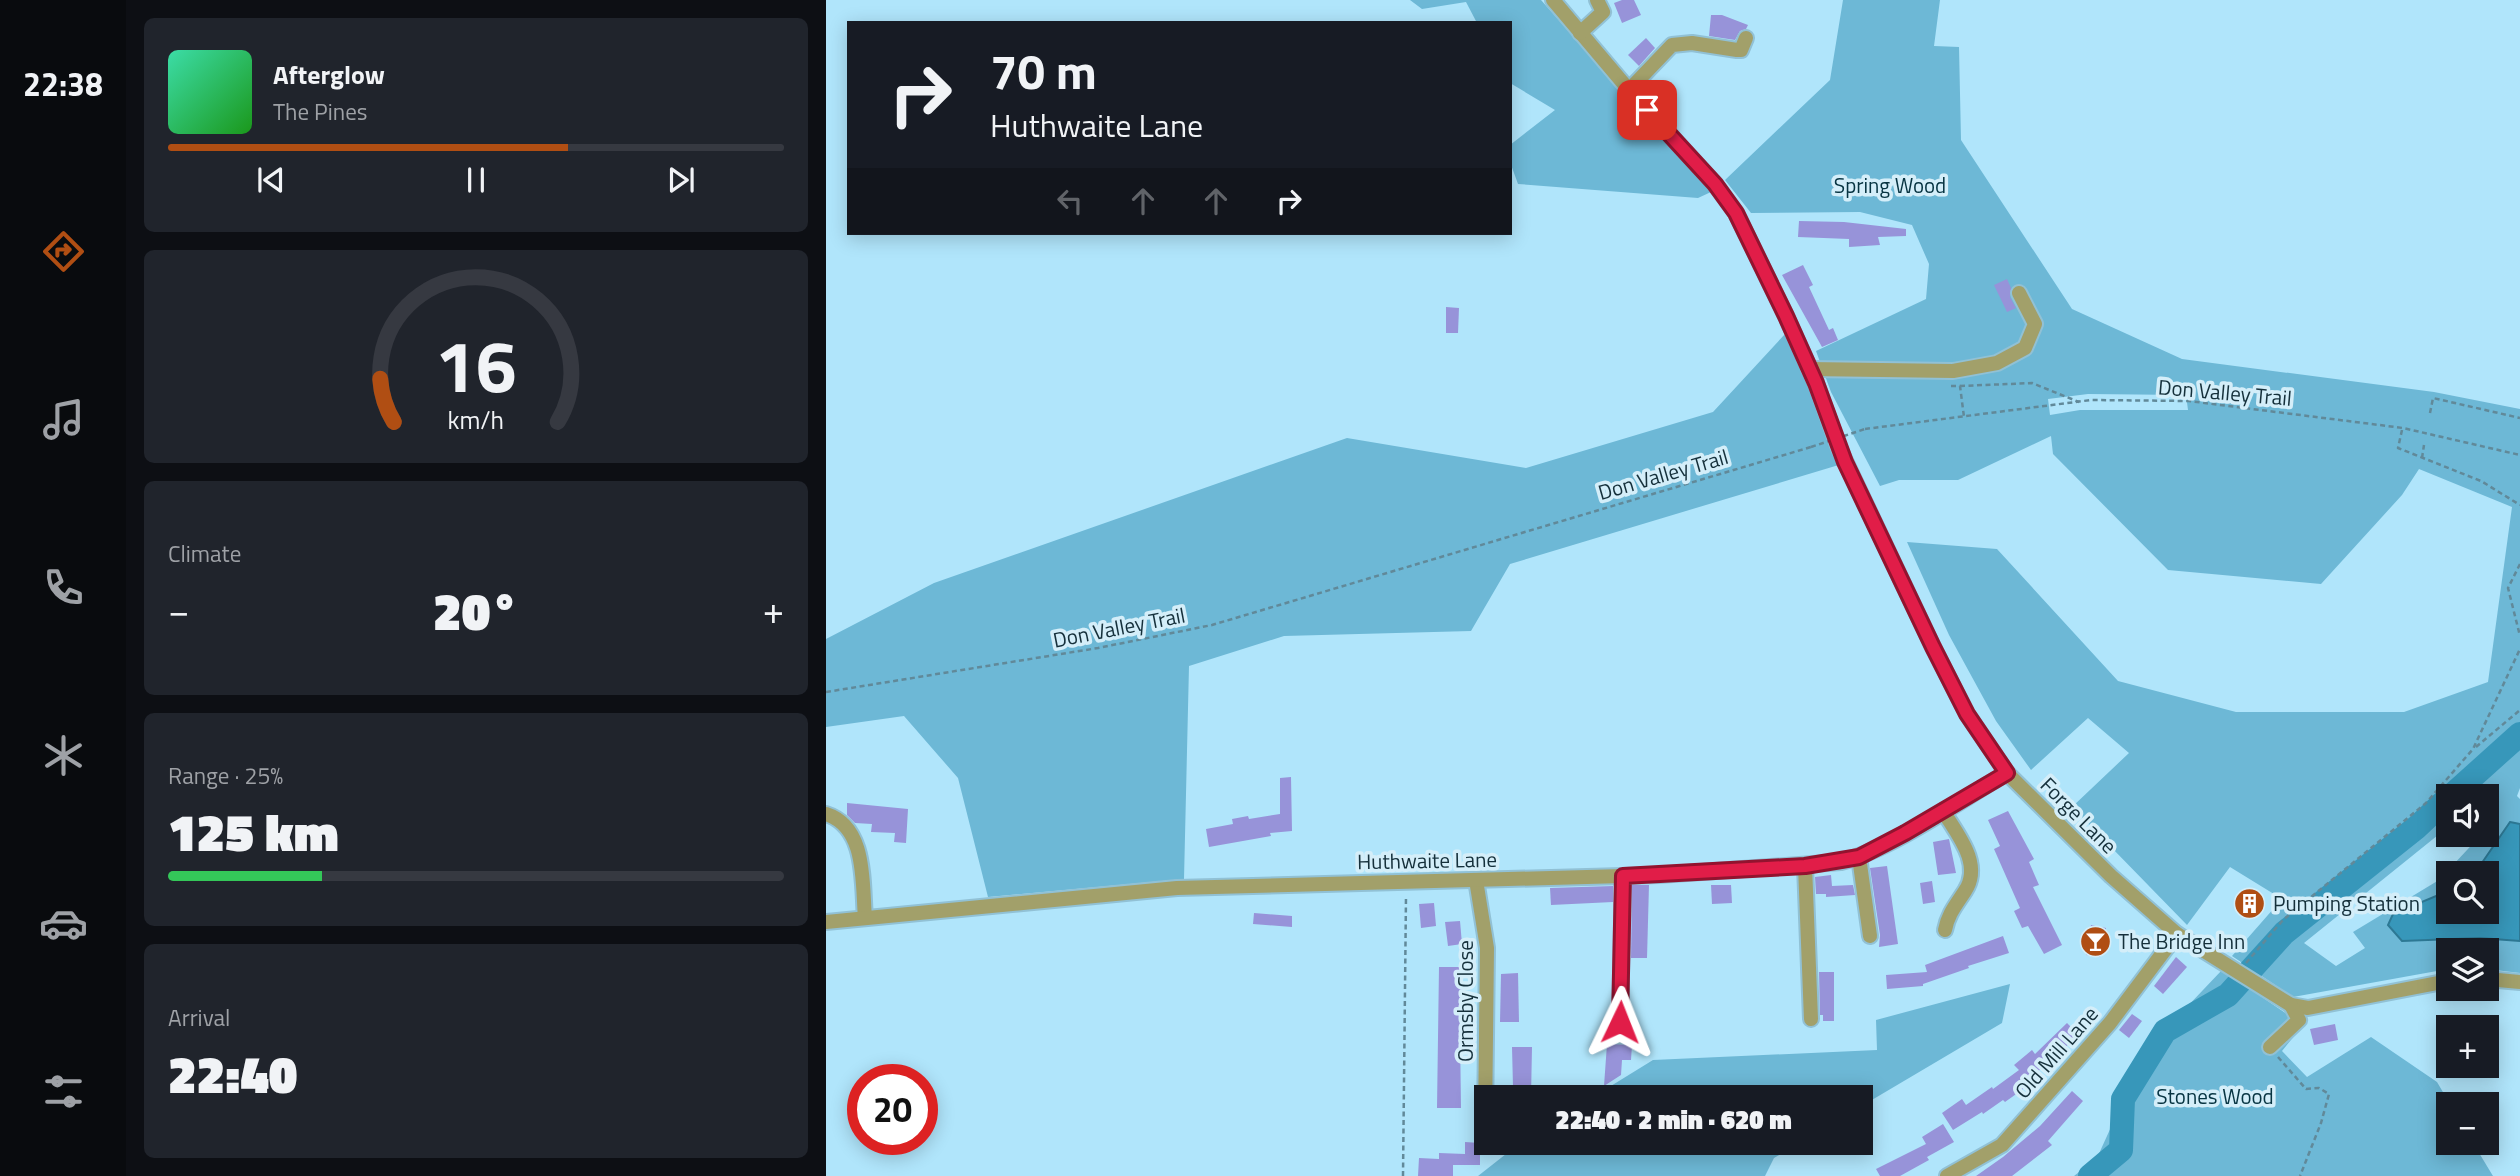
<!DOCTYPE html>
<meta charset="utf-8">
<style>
body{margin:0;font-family:"Titillium Web",sans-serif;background:#20242c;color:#f1f3f6;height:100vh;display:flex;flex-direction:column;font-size:26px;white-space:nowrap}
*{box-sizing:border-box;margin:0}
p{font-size:23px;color:#9ea1a6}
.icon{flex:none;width:38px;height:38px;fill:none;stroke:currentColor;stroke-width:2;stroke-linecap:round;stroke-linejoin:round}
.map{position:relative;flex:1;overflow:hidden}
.sheet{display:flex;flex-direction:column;gap:18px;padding:18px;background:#0d0f14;width:700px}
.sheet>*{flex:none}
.top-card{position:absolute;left:21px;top:21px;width:665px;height:214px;border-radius:0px;box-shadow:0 4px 18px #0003;background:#171b24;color:#f1f3f6;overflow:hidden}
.buttons{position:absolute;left:1610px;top:784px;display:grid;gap:14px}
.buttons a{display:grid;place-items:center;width:63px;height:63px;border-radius:0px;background:#171b24;box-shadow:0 4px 18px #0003;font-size:35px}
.speed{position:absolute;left:21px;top:1064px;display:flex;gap:14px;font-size:35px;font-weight:700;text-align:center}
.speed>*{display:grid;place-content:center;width:91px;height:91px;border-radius:50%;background:#171b24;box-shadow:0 4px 18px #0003;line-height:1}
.speed .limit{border:10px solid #d22;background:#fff;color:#111}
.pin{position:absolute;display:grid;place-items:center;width:60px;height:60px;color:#fff;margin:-30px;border-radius:14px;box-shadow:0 4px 10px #0006}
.me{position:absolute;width:77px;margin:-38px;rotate:2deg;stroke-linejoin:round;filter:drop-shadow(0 0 5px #0008)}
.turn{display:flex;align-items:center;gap:24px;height:147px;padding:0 28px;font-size:32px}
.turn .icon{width:91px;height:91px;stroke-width:2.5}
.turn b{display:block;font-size:49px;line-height:60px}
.lanes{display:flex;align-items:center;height:66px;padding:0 28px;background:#0003;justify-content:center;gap:35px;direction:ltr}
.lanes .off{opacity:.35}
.big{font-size:52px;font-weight:800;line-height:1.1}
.sheet .card{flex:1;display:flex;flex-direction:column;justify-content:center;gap:10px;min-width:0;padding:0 24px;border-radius:10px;background:#20242c}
.sheet .dial{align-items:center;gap:0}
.dial svg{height:182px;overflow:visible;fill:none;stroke:#363941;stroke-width:7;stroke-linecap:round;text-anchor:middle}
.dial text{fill:#f1f3f6;stroke:none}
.song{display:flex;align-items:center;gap:21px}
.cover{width:84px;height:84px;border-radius:10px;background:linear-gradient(135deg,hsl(160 70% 55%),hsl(120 70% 35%))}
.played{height:7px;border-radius:4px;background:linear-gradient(90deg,#b04e13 65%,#363941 65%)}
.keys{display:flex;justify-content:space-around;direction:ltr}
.heat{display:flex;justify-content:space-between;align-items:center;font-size:38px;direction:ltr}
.charge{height:10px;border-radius:5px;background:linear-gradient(90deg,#34c759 25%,#363941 0)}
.trip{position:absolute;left:648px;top:1085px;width:399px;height:70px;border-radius:0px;background:#171b24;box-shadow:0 4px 18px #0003;font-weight:800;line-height:70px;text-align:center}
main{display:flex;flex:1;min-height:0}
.tab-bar{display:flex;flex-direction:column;width:126px;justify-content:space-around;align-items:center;background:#090b0e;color:#9ea1a6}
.tab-bar .icon{width:49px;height:49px}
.tab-bar .on{color:#b04e13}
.tab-bar b{font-size:32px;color:#f1f3f6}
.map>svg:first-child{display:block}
.green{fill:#6db8d6;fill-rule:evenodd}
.water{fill:#3797ba;stroke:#2d7894;stroke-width:2}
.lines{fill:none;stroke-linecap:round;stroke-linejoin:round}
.river{stroke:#3797ba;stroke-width:24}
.building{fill:#9793d9}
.minor-casing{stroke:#91c1d5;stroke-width:18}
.path{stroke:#618999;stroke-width:2.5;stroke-dasharray:5 3.5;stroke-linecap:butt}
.minor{stroke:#a2a06a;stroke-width:14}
.path-bridge{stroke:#618999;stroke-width:2.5;stroke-dasharray:5 3.5;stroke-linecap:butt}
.route-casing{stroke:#92132f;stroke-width:18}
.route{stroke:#e11d48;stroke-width:12}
.labels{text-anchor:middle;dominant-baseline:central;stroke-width:7;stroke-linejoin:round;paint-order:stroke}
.park-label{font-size:21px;fill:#073442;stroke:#d4eef9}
.street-label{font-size:21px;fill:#15303b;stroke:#d4eef9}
.poi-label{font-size:21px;fill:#15303b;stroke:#d4eef9;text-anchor:start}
</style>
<main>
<nav class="tab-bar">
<b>22:38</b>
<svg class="icon on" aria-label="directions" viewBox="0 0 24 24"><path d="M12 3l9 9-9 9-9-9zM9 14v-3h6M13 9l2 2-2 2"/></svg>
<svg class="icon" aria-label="music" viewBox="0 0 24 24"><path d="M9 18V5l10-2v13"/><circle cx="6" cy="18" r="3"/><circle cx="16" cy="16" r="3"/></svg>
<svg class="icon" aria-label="phone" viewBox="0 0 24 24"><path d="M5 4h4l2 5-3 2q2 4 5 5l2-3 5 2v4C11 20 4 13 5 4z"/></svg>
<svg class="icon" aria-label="climate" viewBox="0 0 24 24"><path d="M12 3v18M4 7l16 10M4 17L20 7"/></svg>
<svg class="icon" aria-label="car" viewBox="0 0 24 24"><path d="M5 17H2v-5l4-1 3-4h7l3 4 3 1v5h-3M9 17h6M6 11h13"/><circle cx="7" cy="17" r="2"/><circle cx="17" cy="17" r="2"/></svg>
<svg class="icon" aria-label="filters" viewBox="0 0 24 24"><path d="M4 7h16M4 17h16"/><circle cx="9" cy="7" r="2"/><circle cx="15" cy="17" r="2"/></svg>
</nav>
<section class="sheet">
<div class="card">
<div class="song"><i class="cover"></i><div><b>Afterglow</b><p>The Pines</p></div></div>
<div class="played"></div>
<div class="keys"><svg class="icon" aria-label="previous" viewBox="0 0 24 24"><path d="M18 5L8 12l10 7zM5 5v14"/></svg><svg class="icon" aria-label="pause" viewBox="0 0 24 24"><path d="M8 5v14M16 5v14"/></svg><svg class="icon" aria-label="next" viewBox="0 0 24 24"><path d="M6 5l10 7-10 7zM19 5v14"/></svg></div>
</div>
<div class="card dial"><svg viewBox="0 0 100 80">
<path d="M14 69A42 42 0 1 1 86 69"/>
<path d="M14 69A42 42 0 0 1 8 50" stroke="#b04e13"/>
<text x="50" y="56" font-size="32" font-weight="700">16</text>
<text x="50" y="72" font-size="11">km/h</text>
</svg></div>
<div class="card"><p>Climate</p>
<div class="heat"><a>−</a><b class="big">20°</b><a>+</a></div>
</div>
<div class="card"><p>Range · 25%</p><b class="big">125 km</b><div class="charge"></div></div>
<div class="card"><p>Arrival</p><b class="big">22:40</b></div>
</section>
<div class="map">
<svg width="1694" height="1176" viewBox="0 0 1694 1176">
<rect width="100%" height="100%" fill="#b0e5fb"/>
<!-- green -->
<g class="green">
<path d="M584 0H715L885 192 872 198 692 184 684 162V145L729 110 684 83V23H651L640 2 596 9Z"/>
<path d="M1017 0H1114L1108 46 1133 47 1135 140 1246 309 1356 359 1608 392 1694 409V788L1691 796 1694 799V824L1684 822 1649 873H1622V891L1567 914 1576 941 1654 938 1694 941V973L1661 969V950H1622V969L1467 997 1406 956 1456 899 1404 867 1361 925 1246 807 1303 753 1262 718 1205 770 1170 721 1123 635 1081 542 1171 549 1292 681 1410 712H1578L1662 682 1686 507 1593 469 1576 495 1495 584 1342 570 1227 454 1225 436 1132 480H1073L1054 486 1005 392 990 351 1100 299 1103 264 1086 225 1034 212 925 213 899 180 1004 80ZM1262 394 1360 395 1362 410H1254L1224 415 1222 399ZM1622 796H1661V835H1655L1613 880 1527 932 1539 948 1510 966 1478 943 1622 827Z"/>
<path d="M959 334 1016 464 684 564 645 631 458 636 363 666 358 879 162 897 132 778 78 716 0 727V639L108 583 521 438 700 468 887 412Z"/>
<path d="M1396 970 1477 1025 1456 1051 1481 1077 1545 1037 1611 1082 1624 1104 1622 1143H1647L1667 1176H1248L1271 1158 1320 1050Z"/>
<path d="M1184 984 1176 1023 1034 1107V1097H767L827 1060 1051 1050 1050 1020Z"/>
<path d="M694 1143H973L948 1158 939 1176H652Z"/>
</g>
<!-- water -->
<path class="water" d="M1684 822 1694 824V941L1654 938 1576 941 1562 925 1567 914 1622 891V912H1661V873H1649Z"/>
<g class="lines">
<!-- river -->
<g class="river">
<path d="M1625 796 1694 734"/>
<path d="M1264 1176 1295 1150 1297 1099 1339 1031 1402 995 1458 933 1591 827 1622 798"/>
</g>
</g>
<!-- building -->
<g class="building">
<path d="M796 0H808L815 15 796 23 788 3Z"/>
<path d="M885 15H896L922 25 920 29 914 31 909 40 883 36Z"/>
<path d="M820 38 829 48 813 66 802 55Z"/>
<path d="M973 221 1018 222 1080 229V236L1052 237 1054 245 1023 247V239L972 237Z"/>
<path d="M977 265 987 285 983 287 1003 330 1007 328 1012 340 996 347 956 275Z"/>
<path d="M1181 279 1185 288 1184 297 1190 308 1181 312 1168 285Z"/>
<path d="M620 307 633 308 632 333H620Z"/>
<path d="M465 777 466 831 444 833 445 836 383 847 380 829 407 824 406 819 422 816 423 819 454 814V778Z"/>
<path d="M21 803 82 809 80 843 68 842 69 833 45 832 46 824 29 823 21 815Z"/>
<path d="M1182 811 1208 859 1203 862 1213 885 1207 887 1236 945 1218 954 1202 926 1196 928 1188 911 1194 908 1168 849 1174 846 1162 820Z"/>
<path d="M1123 839 1130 873 1112 875 1107 842Z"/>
<path d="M1061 866 1072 944 1053 947 1054 935 1044 868Z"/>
<path d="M1005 875 1006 886 1027 885 1029 895 1000 897V894H990L989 877Z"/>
<path d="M1106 881 1109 902 1097 904 1094 883Z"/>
<path d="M806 885H823L821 958H805Z"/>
<path d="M885 885H905L906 903 886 904Z"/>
<path d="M787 886V902L725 905 724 888Z"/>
<path d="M608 903 610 926 595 928 593 904Z"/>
<path d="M428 913 466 916V927L427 924Z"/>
<path d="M634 921 636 944 622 946 619 922Z"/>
<path d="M1265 925 1280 928 1274 957 1260 955Z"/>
<path d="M1177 936 1183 953 1142 966 1143 968 1097 984V986L1061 989 1060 975 1101 972 1099 965Z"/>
<path d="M1350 957 1361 967 1337 994 1328 986Z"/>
<path d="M613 967H636L637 1010 634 1034 635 1108H611Z"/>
<path d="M993 972H1008V1021H997V1015H994Z"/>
<path d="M692 973 693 1022H674L675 974Z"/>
<path d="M1306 1014 1316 1021 1303 1038 1293 1030Z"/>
<path d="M1241 1023 1253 1035 1198 1084 1200 1087 1179 1102 1177 1100 1157 1114 1156 1112 1127 1130 1116 1113 1136 1099 1140 1105 1166 1087 1167 1089 1193 1070 1188 1065 1206 1050 1209 1054Z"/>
<path d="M1509 1024 1512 1040 1488 1045 1484 1029Z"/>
<path d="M781 1044 806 1045 805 1060H796L795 1075 778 1086Z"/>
<path d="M686 1047H706L705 1097H684V1087H687Z"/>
<path d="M1246 1091 1257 1101 1222 1141 1226 1145 1186 1176H1150L1177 1157 1214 1126Z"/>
<path d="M1117 1124 1128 1142 1101 1157 1103 1160 1074 1176H1054L1050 1169 1100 1144 1096 1137Z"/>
<path d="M639 1142 654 1143V1165H627V1176H592L593 1158 613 1159V1153L639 1154Z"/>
</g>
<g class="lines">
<defs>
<g id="minor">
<path d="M727 0 803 90 889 184 910 213 960 316 990 383 1013 448 1107 647 1141 714 1181 773 1285 876 1351 934 1465 1005 1482 1008 1622 981"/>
<path d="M754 33 777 12 771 0"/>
<path d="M803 90 846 45 866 43 911 50H915L920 38"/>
<path d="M983 369 1127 371 1171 363 1199 348 1209 324 1193 293"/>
<path d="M1117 811C1131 834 1157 864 1139 891 1130 905 1122 914 1119 930"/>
<path d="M0 814C41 827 36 883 39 918"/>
<path d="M1033 857 1044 936"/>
<path d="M979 866 985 1019"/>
<path d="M650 880 661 948 659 1123"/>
<path d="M0 922 351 888 833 875 1015 862C1070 847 1131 802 1181 773"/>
<path d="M1661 979 1694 982"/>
<path d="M794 1022 797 876"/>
<path d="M1444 1047 1473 1020 1465 1005"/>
<path d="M1121 1176 1176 1145 1284 1023 1351 934"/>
</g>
</defs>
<!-- minor casing -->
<use href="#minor" class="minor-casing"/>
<!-- path -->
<g class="path">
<path d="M1125 386H1134L1138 417"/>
<path d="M1134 386 1206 383 1253 402"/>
<path d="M1604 413 1607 398 1694 418"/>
<path d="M1039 429 1265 400 1363 401 1577 428 1694 455"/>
<path d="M1576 430 1572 448 1655 481 1694 505"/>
<path d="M1596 458 1598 445"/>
<path d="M1694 564 1682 588 1694 636"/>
<path d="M0 692 272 648 386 625 985 447"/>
<path d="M1650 747 1694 710"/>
<path d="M1420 963 1457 920 1600 803 1647 749 1694 649"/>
<path d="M1452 1057 1480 1089 1493 1088 1503 1094 1495 1123 1474 1176"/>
<path d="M577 1176 580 896"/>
</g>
<!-- minor -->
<use href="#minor" class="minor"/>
<!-- path-bridge -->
<path class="path-bridge" d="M985 447 1039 429"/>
</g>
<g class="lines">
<defs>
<path id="route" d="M794 1022 797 876 979 866 1033 857 1079 833 1181 773 1141 714 1107 647 1019 462 990 383 960 316 910 213 889 184 821 110"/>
</defs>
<!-- route casing -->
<use href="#route" class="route-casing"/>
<!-- route -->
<use href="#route" class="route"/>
</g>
<!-- icons -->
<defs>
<symbol id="building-disc" viewBox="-11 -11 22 22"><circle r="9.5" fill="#b04e13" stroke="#d4eef9"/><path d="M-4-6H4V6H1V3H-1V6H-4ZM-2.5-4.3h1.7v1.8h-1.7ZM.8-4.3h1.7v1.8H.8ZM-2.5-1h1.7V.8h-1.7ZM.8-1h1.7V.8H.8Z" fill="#fff"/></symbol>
<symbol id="bar-disc" viewBox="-11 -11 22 22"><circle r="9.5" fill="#b04e13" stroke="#d4eef9"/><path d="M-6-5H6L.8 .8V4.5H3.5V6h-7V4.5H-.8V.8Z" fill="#fff"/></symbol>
</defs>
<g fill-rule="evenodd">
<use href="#building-disc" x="1406" y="886" width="35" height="35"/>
<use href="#bar-disc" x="1252" y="924" width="35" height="35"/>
</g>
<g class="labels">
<!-- park labels -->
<g class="park-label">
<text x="1064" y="185">Spring Wood</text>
<text x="1389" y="1096">Stones Wood</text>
</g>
<!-- street labels -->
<g class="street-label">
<text transform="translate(1399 392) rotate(5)">Don Valley Trail</text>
<text transform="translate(837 474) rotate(-16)">Don Valley Trail</text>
<text transform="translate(293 627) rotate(-11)">Don Valley Trail</text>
<text transform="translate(1253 815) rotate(45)">Forge Lane</text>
<text transform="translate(601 860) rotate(-1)">Huthwaite Lane</text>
<text transform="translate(639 1001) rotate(-90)">Ormsby Close</text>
<text transform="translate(1230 1052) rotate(-49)">Old Mill Lane</text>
</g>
<!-- poi labels -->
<g class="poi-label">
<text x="1447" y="903">Pumping Station</text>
<text x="1292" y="941">The Bridge Inn</text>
</g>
</g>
</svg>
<div class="buttons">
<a><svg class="icon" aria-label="sound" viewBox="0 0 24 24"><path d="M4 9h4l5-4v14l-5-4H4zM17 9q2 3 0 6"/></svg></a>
<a><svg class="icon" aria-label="search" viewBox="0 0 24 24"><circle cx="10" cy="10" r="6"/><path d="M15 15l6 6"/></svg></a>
<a><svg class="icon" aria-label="layers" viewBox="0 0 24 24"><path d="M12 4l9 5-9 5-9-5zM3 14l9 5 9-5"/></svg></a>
<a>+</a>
<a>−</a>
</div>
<div class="speed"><div class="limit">20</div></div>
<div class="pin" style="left:821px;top:110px;background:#d93025"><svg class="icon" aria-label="arrive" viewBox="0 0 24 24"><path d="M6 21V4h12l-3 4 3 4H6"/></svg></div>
<svg class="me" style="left:794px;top:1022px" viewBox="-20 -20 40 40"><path d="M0-17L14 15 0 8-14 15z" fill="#e11d48" stroke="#fff" stroke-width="4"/></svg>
<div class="trip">22:40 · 2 min · 620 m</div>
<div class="top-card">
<div class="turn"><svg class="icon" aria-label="right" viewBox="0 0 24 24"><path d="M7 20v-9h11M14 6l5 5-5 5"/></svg><div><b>70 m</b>Huthwaite Lane</div></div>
<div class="lanes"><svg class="icon off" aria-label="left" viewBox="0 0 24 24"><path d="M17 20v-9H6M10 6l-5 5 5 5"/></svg><svg class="icon off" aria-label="ahead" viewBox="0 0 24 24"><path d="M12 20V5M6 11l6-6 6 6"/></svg><svg class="icon off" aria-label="ahead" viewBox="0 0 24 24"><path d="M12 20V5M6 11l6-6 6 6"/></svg><svg class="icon" aria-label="right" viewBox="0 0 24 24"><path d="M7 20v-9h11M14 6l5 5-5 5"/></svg></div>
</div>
</div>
</main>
